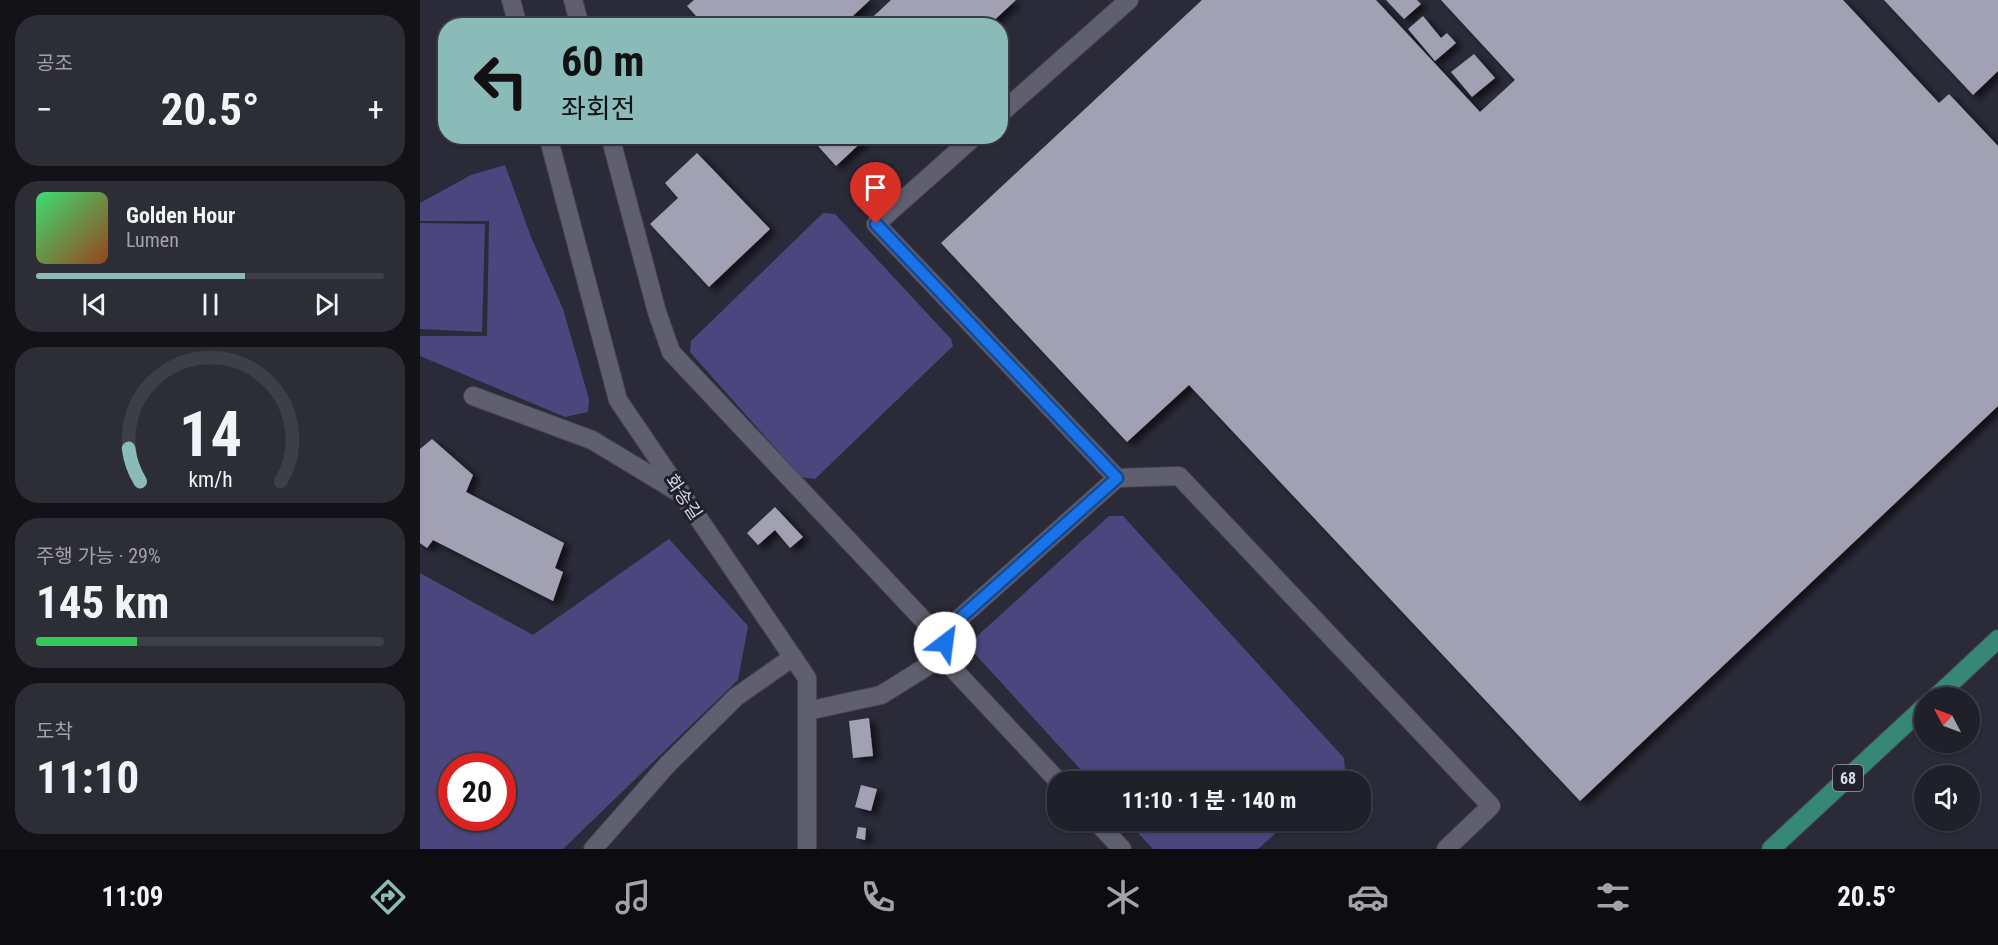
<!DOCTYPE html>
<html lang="ko">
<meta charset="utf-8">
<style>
body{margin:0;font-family:"Roboto Condensed","Noto Sans KR",sans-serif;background:#2d2d36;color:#f1f3f6;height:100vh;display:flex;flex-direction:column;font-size:22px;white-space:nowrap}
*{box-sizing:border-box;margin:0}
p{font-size:20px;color:#a2a3a8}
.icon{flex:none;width:33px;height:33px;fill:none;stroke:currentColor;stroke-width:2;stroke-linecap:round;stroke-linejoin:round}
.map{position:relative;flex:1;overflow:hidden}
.details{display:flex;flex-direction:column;gap:15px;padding:15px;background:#121217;width:420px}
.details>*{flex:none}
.hud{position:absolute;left:18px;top:18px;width:570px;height:126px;border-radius:24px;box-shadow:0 2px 4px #0004,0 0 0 2px #3d3e47;background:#8bbbb9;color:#111;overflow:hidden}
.needle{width:39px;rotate:311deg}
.buttons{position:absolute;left:1494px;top:687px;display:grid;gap:12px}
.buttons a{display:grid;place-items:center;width:66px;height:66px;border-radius:50%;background:#20202a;box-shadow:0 2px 4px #0004,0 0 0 2px #3d3e47;font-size:30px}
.speed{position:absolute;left:18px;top:753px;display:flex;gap:12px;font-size:30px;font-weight:700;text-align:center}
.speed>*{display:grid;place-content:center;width:78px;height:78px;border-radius:50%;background:#20202a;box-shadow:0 2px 4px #0004,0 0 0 2px #3d3e47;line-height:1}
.speed .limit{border:9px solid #d22;background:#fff;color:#111}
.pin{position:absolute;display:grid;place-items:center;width:51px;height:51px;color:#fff;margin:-62px -26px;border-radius:50% 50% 50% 0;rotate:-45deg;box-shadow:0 0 6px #0007}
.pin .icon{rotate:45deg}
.me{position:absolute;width:66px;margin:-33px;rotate:30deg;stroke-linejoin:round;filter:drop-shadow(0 0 4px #0008)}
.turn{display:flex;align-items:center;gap:21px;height:126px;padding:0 24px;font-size:27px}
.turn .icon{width:78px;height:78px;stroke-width:2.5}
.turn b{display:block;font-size:42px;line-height:51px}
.big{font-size:45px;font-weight:700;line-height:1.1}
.details .widget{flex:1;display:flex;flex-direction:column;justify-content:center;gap:9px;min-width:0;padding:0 21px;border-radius:24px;background:#2d2d36}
.details .dial{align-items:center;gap:0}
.dial svg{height:156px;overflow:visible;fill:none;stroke:#3d3e47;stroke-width:7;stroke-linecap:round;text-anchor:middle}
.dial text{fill:#f1f3f6;stroke:none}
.song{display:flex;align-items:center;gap:18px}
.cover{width:72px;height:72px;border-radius:9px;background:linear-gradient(135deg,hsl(140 70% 55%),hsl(20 70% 35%))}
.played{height:6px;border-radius:3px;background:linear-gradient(90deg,#8bbbb9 60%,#3d3e47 60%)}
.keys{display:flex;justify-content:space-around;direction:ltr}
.heat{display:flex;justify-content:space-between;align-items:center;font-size:33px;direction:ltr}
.charge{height:9px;border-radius:4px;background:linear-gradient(90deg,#34c759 29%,#3d3e47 0)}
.trip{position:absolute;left:627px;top:771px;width:324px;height:60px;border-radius:24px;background:#20202a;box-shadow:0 2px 4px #0004,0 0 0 2px #3d3e47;font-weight:700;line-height:60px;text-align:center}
.dock{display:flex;height:96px;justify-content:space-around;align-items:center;background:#0d0d11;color:#a2a3a8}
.dock .icon{width:42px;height:42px}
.dock .active{color:#8bbbb9}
.dock b{font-size:27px;color:#f1f3f6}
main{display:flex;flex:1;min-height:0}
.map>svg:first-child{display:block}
.green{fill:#4b467e;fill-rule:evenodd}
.building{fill:#a1a1b3;filter:url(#shadow)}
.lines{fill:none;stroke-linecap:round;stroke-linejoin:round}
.minor-casing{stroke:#464551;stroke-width:20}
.major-casing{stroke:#464551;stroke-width:20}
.minor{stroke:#5f5f6f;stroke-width:18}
.major{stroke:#368774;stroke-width:18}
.route-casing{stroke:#114b97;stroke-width:15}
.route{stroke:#1a73e8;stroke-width:10}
.labels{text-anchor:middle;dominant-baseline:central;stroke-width:6;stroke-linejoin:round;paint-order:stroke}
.shield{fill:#20202e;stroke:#a0a1ab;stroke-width:1.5}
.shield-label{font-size:16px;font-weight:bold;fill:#d7d8e1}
.street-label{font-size:18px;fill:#d7d8e1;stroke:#20202e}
</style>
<main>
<section class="details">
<div class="widget"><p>공조</p>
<div class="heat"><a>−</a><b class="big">20.5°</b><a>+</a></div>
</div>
<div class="widget">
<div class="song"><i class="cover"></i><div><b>Golden Hour</b><p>Lumen</p></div></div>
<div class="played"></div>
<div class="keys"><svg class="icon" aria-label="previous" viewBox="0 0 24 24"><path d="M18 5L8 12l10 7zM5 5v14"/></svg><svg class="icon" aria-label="pause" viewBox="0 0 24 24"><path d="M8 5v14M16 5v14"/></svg><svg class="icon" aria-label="next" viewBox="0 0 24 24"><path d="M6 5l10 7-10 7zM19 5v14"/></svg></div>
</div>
<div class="widget dial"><svg viewBox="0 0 100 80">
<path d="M14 69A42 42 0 1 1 86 69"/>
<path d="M14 69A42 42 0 0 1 8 52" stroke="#8bbbb9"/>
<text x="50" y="56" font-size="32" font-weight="700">14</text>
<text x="50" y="72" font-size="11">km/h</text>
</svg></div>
<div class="widget"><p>주행 가능 · 29%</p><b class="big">145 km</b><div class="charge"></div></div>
<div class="widget"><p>도착</p><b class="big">11:10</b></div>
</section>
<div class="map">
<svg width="1578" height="849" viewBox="0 0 1578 849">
<defs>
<filter id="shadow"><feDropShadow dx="6" dy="4" stdDeviation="3" flood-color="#0009"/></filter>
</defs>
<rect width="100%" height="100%" fill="#2a2a38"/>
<!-- green -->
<g class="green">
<path d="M85 165 111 237 143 309 169 399 168 412 145 417 0 356V336H67L69 221H0V203L51 175Z"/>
<path d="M403 213 415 214 531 339 533 346 395 479 381 477 270 352 271 341Z"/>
<path d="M0 223 65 224 62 332 0 329Z"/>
<path d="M689 516H703L924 758 925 769 912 781H671L555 654 554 639Z"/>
<path d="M249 539 328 626 318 680 143 849H0V573L113 635ZM32 766H82V818H32Z"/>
<path d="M707 821H869L838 849H733Z"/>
</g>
<!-- building -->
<g class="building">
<path d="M274 0H450L422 26H285L267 6Z"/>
<path d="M471 0H596L568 26H443Z"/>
<path d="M782 0H956L1060 112 1095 80 1021 0H1423L1519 103 1529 94 1578 146V406L1160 801 769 385 707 442 521 243Z"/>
<path d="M966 0H997L1001 4 984 19Z"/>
<path d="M1464 0H1578V71L1553 95Z"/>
<path d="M1003 16 1021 38 1027 33 1036 43 1015 61 988 29Z"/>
<path d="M1054 54 1075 78 1052 97 1031 72Z"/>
<path d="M389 136H448L416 166Z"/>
<path d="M277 153 350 229 289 287 230 224 258 198 245 183Z"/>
<path d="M12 439 53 475 46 492 144 543 135 568 143 572 133 601 13 540 7 548 0 543V449Z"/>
<path d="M355 507 383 537 370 548 355 530 338 545 327 533Z"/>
<path d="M449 718 453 756 433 758 429 721Z"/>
<path d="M441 785 457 789 451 811 435 807Z"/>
<path d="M438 827 446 828 445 840 436 838Z"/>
</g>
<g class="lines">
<defs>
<g id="minor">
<path d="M91 0 98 26"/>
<path d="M153 0 160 26"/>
<path d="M580 114 709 0"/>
<path d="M128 136 198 400 387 678V849"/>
<path d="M190 136 237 312 251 352 525 643"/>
<path d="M555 136 456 224 697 478 759 476 1071 806 1026 849"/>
<path d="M53 396 172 440 258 492"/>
<path d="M522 657 639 782"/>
<path d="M387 711 461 695 522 657 530 627 697 478"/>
<path d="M675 820 702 849"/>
<path d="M173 849 248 764 316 697 373 657"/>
</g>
<g id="major">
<path d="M1515 698 1578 639"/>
<path d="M1351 849 1504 707"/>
</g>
</defs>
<!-- minor casing -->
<use href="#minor" class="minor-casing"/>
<!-- major casing -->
<use href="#major" class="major-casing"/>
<!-- minor -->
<use href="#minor" class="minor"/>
<!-- major -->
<use href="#major" class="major"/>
</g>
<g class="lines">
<defs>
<path id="route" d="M456 224 697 478 530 627 525 643"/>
</defs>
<!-- route casing -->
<use href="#route" class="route-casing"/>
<!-- route -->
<use href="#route" class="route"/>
</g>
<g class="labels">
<!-- shield labels -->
<rect class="shield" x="1413" y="765" width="30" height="26" rx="4.5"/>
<g class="shield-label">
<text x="1428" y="778">68</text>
</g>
<!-- street labels -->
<g class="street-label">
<text transform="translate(264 497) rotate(56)">화송길</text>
</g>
</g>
</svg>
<div class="buttons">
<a><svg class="needle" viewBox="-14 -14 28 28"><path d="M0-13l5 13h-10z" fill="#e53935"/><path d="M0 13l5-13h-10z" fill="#a2a3a8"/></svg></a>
<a><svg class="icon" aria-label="sound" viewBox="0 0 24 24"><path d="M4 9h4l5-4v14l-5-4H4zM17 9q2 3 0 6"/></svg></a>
</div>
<div class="speed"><div class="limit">20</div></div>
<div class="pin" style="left:456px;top:224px;background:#d93025"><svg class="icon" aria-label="arrive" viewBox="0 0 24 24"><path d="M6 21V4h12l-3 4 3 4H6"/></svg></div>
<svg class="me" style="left:525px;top:643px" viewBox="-20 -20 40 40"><circle r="19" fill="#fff"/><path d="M0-13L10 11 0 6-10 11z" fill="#1a73e8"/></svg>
<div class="trip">11:10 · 1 분 · 140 m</div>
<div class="hud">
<div class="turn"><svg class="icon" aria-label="left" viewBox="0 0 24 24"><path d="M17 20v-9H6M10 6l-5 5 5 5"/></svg><div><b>60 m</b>좌회전</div></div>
</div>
</div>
</main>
<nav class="dock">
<b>11:09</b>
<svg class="icon active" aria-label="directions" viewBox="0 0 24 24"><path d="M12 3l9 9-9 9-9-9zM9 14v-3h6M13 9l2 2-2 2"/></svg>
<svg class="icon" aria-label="music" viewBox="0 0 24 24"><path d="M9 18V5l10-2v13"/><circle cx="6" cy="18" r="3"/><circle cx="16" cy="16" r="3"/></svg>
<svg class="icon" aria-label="phone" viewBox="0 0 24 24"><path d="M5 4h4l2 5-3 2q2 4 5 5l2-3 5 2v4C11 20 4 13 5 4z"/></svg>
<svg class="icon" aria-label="climate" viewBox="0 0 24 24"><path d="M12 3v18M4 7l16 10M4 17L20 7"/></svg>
<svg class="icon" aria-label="car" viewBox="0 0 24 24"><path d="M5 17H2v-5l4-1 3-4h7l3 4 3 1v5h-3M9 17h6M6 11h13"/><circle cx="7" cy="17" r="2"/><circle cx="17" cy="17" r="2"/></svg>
<svg class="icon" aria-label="filters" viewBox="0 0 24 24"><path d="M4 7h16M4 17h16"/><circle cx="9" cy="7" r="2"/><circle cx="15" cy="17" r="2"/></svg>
<b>20.5°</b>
</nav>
